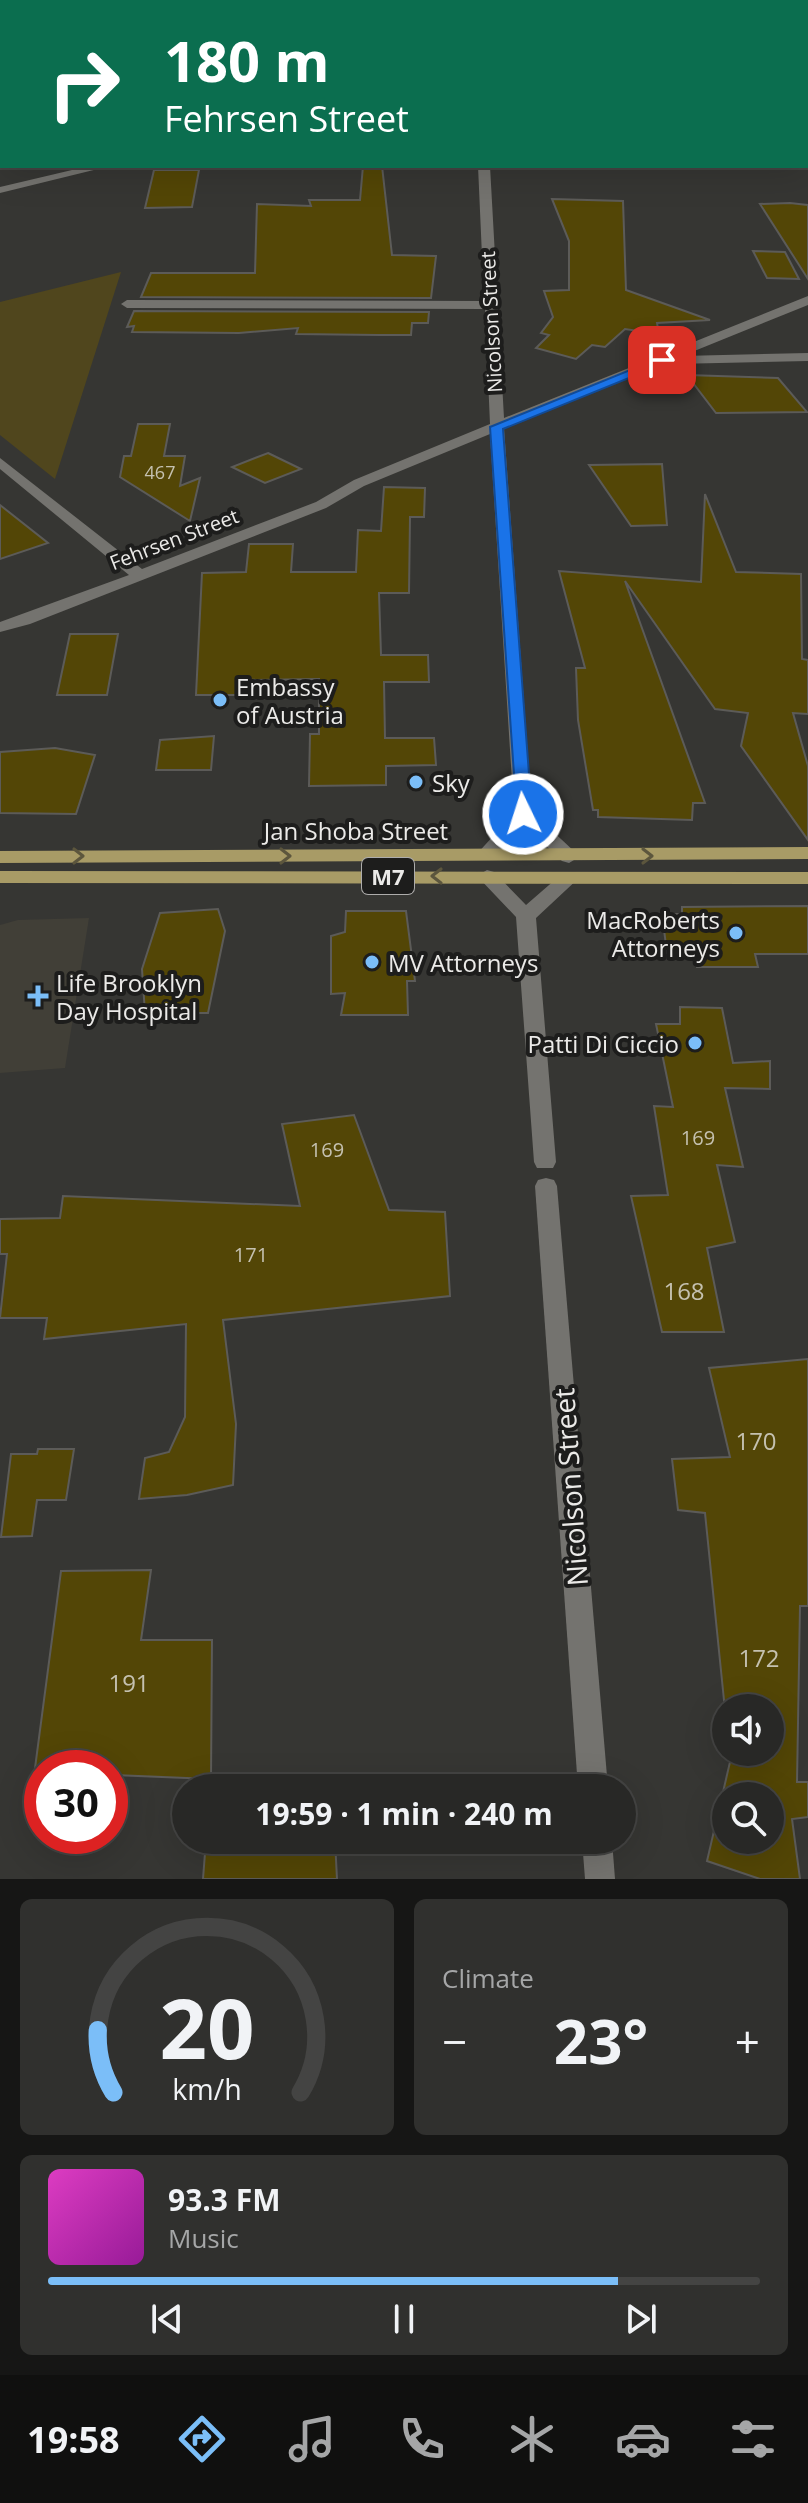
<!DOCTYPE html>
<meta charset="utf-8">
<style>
body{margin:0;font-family:"Open Sans",sans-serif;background:#30302e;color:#f1f3f6;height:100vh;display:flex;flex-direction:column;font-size:30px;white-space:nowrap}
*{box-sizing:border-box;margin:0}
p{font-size:26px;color:#a5a6a7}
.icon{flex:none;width:44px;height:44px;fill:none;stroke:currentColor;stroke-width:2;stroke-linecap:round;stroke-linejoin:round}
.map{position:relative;height:1879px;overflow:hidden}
.sheet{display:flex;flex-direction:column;gap:20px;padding:20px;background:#161615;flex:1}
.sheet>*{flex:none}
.top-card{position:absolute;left:0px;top:0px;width:808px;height:168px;box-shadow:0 8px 32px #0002,0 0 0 2px #444443;background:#0b6e4f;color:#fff;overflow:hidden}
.buttons{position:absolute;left:712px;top:1694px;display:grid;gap:16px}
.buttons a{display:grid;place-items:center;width:72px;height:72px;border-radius:50%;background:#282826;box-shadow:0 8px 32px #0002,0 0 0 2px #444443;font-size:40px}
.speed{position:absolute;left:24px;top:1750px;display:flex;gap:16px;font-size:40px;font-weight:700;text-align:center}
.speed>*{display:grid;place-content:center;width:104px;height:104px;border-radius:50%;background:#282826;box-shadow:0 8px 32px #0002,0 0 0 2px #444443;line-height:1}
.speed .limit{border:12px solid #d22;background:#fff;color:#111}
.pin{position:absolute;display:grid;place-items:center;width:68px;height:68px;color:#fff;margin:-34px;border-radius:16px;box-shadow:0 4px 12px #0006}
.me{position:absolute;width:88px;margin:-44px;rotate:356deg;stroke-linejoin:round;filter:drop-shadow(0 0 6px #0008)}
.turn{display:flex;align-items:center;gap:28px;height:168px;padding:0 32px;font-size:36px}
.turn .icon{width:104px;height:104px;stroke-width:2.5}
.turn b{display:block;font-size:56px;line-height:68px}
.big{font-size:60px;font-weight:700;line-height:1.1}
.sheet .card{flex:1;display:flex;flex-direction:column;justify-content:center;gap:12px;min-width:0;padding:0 28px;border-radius:12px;background:#30302e}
.sheet .dial{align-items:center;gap:0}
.dial svg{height:208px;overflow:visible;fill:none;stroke:#444443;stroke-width:7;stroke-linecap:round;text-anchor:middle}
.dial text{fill:#f1f3f6;stroke:none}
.song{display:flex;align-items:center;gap:24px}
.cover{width:96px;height:96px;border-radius:12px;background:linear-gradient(135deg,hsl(310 70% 55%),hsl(300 70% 35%))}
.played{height:8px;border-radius:4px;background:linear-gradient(90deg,#7bbef8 80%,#444443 80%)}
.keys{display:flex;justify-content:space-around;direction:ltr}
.heat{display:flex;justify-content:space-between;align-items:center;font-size:44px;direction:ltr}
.sheet .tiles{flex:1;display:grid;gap:20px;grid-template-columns:1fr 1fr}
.card:last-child{grid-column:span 2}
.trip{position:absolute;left:172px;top:1774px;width:464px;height:80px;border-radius:40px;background:#282826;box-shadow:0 8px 32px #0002,0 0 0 2px #444443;font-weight:700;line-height:80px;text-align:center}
.menu{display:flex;height:128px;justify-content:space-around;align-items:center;background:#10100f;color:#a5a6a7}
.menu .icon{width:56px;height:56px}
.menu .current{color:#7bbef8}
.menu b{font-size:36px;color:#f1f3f6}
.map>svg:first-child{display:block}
.built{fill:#413f37}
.green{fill:#50461d}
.building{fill:#534606;stroke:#5c5b58;stroke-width:2;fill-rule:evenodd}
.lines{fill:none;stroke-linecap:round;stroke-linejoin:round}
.minor{fill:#74736f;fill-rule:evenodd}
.major{fill:#a89b66;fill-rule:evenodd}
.oneway{stroke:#5c563d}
.route{fill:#1a73e8;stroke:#114b97;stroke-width:2}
.poi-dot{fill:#7bbef8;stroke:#1d1d1c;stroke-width:3}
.labels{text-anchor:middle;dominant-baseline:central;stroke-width:8;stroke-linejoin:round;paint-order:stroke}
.far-number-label{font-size:18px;fill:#c5c1b0}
.far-street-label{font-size:20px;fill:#ebeae8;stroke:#1d1d1c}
.number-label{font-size:20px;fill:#c5c1b0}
.shield{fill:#1d1d1c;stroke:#adacab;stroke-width:2}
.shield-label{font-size:22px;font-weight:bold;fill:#ebeae8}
.poi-label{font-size:24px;fill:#ebeae8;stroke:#1d1d1c;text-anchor:start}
.street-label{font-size:24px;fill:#ebeae8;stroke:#1d1d1c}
.near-number-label{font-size:24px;fill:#c5c1b0}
.near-street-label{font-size:28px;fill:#ebeae8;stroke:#1d1d1c}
</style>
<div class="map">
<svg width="808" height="1879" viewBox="0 0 808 1879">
<rect width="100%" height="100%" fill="#363633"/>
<!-- built -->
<path class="built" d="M89 918 65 1068 0 1073V925L18 920Z"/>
<!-- green -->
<path class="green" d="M121 272 55 479 0 435V302Z"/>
<!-- building -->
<g class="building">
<path d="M363 166H382L392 255 436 256 431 298 141 297 151 273H255L257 204 311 206 309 200H360Z"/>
<path d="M154 170H199L192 207 145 208Z"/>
<path d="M552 199 623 201 626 290 710 320 657 323 659 334 625 329 605 347 592 345 576 359 536 348 549 335 541 333 553 317 544 291 569 290V241Z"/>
<path d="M790 203 808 205V279L760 204Z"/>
<path d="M753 251 785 252 799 279 767 278Z"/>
<path d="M134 311 429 312 428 323H412L411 335H378L296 334 298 328 239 333 132 332 134 326 127 327Z"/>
<path d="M687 375 778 378 807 412 716 413Z"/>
<path d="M138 424H170L164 456H185L180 486 200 478 190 521 120 477 124 456H131Z"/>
<path d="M268 453 301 469 265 483 232 467Z"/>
<path d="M662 464 667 525 631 526 589 465Z"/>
<path d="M384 487 425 488 424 517H410L409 593H379L381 655H428L429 682H384L385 738H434L436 765 386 766V785L309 786 310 734H319V679L245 680 244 695H196L202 573 246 572 249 544H293L291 572H356L358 530 381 531Z"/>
<path d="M705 494 736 572 801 574 802 659 808 660V714L793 713 808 766V840L741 746 748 713 715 709 625 581 705 803H693L692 820 598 817V810H593L578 720 576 668H585L559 571 701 582Z"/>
<path d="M0 505 48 543 0 559Z"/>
<path d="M70 634H118L107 695H57Z"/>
<path d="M214 736 211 770H156L160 740Z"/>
<path d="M55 748 95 755 76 814 0 813V752Z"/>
<path d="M808 906V954H755L758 967H697L695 953H667L662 914H682V907Z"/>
<path d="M218 909 225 931 208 1013H145L142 969 160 913Z"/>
<path d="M346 911H406L415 981H407L408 1015H341L345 993 331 994V936L345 932Z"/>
<path d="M680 1007 722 1008 733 1063 770 1061V1089L725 1088 743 1167 717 1165 735 1242 707 1248 724 1332H662L631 1196 668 1195 654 1106 673 1107 656 1024H680Z"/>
<path d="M354 1115 389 1210 445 1212 450 1296 223 1320 236 1424 233 1485 187 1495 139 1499 145 1458 169 1452 185 1417 186 1324 44 1339 47 1318H0L7 1254H0V1219L60 1218 63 1196 300 1206 282 1124Z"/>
<path d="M808 1359V1606H800L797 1782H808V1817L792 1819 800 1879H760L707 1861 730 1762 729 1752H770V1708H726V1720L705 1513 678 1510 672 1459 730 1457 709 1368ZM726 1796H770V1840H726Z"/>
<path d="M38 1449H74L66 1500H37L32 1536 1 1537 11 1454H37Z"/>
<path d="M151 1570 141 1640H212L211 1779 114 1775 115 1768H35L61 1571Z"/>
<path d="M206 1840H335L337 1879H203Z"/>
</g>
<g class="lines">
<!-- minor -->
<g class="minor">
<rect x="475" y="0" width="10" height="2"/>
<path d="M0 61 2 62V68L0 67Z"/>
<rect x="806" y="153" width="2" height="6"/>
<path d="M89 166H110L0 193V187Z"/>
<path d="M478 166H490L504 418 808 296V305L682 356 808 353V361L674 364 668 361 504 428 532 812 576 853 579 857 569 863 562 861 524 825 492 860H478L475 856 514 813 490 434 364 486 326 508 30 624 0 632V622L129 575 0 469V458L142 569 316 502 354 480 490 424 485 309 127 308 121 304 127 300 484 301Z"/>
<path d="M487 870 494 872 526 905 564 872H578L581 876 536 918 556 1162 553 1168H537L534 1162 516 917 477 876Z"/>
<path d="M546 1178 554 1180 557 1186 608 1788H578L535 1186 538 1180Z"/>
<path d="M582 1840H612L615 1879H585Z"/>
</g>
<!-- major -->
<g class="major">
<path d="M808 847V859L0 863V851Z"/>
<path d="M0 871 808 872V884L0 883Z"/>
</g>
</g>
<!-- one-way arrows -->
<defs><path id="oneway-chevron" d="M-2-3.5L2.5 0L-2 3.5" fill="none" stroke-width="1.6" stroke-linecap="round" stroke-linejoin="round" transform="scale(2)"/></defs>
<g class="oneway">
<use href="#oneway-chevron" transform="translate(78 856)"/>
<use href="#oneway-chevron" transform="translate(285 856)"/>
<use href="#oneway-chevron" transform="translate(647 856)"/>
<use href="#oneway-chevron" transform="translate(437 876) rotate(180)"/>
</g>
<!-- route -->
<path class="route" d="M662 357 668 360 666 363 503 429 532 814 523 819 517 818 490 427Z"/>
<!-- markers -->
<g class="poi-dot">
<circle cx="220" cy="700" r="8"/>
<circle cx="416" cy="782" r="8"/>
<circle cx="736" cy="933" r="8"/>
<circle cx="372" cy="962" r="8"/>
<path d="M34 984h8v8h8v8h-8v8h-8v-8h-8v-8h8z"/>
<circle cx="695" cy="1043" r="8"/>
</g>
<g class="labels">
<!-- far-number labels -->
<g class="far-number-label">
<text x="160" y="472">467</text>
</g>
<!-- far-street labels -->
<g class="far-street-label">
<text transform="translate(491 322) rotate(-93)">Nicolson Street</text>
<text transform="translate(174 539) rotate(-21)">Fehrsen Street</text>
</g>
<!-- number labels -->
<g class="number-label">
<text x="698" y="1137">169</text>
<text x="327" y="1149">169</text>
<text x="251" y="1254">171</text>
</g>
<!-- shield labels -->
<rect class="shield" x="362" y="858" width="52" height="36" rx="6"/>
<g class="shield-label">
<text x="388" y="876">M7</text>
</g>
<!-- poi labels -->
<g class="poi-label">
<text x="236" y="686">Embassy<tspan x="236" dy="28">of Austria</tspan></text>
<text x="432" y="782">Sky</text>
<text x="720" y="919" text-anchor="end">MacRoberts<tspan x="720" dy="28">Attorneys</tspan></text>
<text x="388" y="962">MV Attorneys</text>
<text x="56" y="982">Life Brooklyn<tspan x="56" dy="28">Day Hospital</tspan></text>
<text x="679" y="1043" text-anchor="end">Patti Di Ciccio</text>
</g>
<!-- street labels -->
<g class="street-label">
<text x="356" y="830">Jan Shoba Street</text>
</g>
<!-- near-number labels -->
<g class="near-number-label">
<text x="684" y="1290">168</text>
<text x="756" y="1440">170</text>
<text x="759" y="1657">172</text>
<text x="129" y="1682">191</text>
</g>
<!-- near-street labels -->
<g class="near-street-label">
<text transform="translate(570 1487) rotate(-94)">Nicolson Street</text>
</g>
</g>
</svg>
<div class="buttons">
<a><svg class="icon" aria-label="sound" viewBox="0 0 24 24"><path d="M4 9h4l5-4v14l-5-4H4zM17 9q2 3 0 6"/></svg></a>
<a><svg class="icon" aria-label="search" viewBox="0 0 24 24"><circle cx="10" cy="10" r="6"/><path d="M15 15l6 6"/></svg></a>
</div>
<div class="speed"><div class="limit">30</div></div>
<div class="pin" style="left:662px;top:360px;background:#d93025"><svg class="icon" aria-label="arrive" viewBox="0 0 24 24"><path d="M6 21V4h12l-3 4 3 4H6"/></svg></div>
<svg class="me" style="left:523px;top:814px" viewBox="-20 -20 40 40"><circle r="17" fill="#1a73e8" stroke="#fff" stroke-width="3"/><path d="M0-11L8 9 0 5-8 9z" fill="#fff"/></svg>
<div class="trip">19:59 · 1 min · 240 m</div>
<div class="top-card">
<div class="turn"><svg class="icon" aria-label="right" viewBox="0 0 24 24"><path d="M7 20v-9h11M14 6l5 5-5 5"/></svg><div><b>180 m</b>Fehrsen Street</div></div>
</div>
</div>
<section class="sheet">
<div class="tiles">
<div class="card dial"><svg viewBox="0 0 100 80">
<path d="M14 69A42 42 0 1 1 86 69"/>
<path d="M14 69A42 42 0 0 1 8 45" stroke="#7bbef8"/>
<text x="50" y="56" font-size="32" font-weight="700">20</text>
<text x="50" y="72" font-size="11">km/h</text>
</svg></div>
<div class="card"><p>Climate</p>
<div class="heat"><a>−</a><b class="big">23°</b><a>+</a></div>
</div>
<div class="card">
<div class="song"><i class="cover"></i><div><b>93.3 FM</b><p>Music</p></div></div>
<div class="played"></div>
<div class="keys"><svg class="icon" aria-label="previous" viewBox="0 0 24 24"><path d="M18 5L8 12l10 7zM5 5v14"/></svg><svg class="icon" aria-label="pause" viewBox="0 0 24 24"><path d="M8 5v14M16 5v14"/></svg><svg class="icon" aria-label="next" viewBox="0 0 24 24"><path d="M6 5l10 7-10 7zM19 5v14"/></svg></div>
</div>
</div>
</section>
<nav class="menu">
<b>19:58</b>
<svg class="icon current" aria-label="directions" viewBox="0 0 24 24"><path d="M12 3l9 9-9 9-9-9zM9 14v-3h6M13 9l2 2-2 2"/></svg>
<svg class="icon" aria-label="music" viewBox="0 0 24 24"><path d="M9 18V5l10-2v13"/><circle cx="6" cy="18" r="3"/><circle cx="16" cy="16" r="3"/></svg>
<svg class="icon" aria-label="phone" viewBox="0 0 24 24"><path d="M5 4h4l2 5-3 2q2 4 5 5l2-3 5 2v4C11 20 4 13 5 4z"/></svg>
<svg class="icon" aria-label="climate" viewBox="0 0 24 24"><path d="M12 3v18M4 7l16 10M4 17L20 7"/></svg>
<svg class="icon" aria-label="car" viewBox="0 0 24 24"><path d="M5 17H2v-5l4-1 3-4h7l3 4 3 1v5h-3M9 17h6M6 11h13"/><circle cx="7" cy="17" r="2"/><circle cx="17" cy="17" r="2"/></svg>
<svg class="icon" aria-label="filters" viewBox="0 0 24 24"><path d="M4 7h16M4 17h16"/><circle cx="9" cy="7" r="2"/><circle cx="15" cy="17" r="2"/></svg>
</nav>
